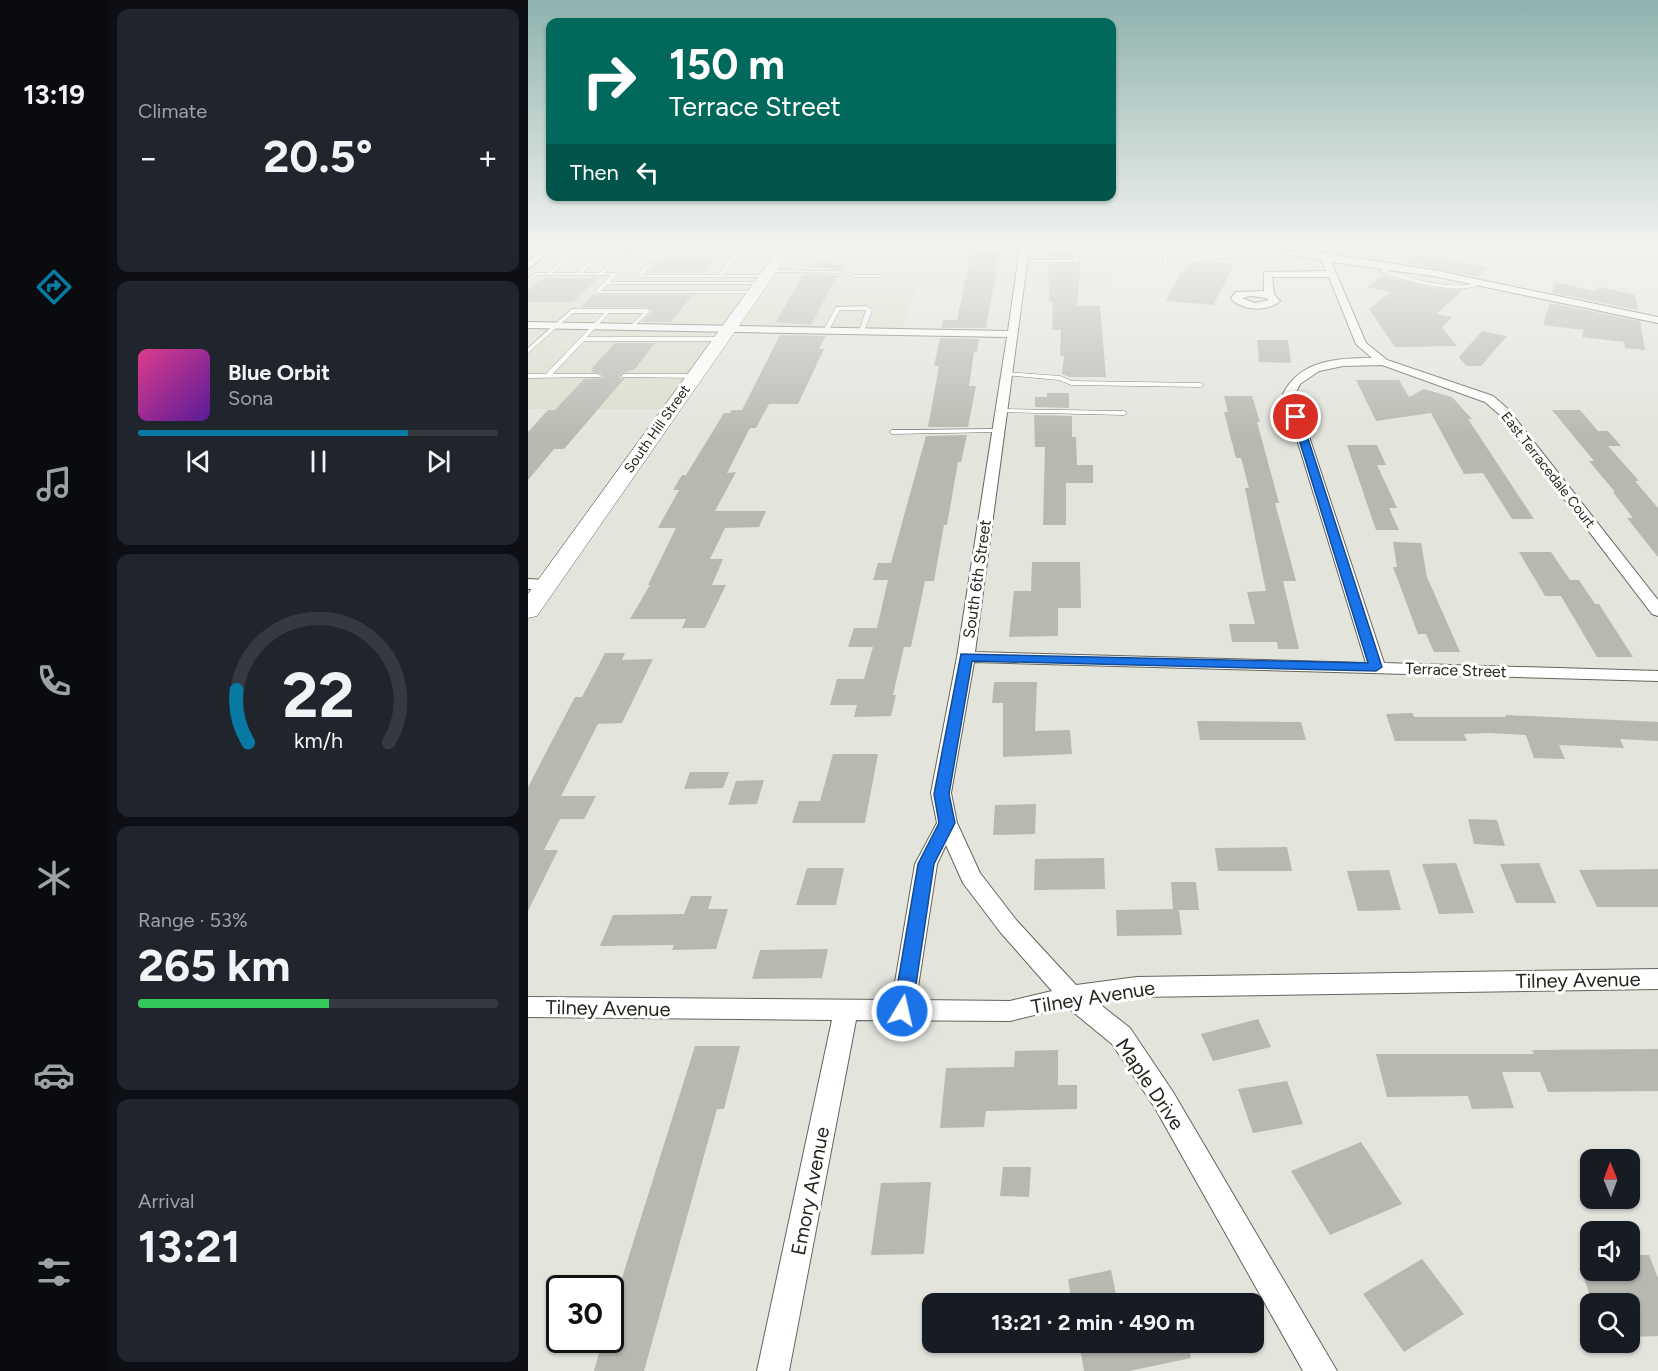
<!DOCTYPE html>
<meta charset="utf-8">
<style>
body{margin:0;font-family:Figtree,sans-serif;background:#20242c;color:#f1f3f6;height:100vh;display:flex;flex-direction:column;font-size:22px;white-space:nowrap}
*{box-sizing:border-box;margin:0}
p{font-size:20px;color:#9ea1a6}
.icon{flex:none;width:33px;height:33px;fill:none;stroke:currentColor;stroke-width:2;stroke-linecap:round;stroke-linejoin:round}
.map{position:relative;flex:1;overflow:hidden}
.drawer{display:flex;flex-direction:column;gap:9px;padding:9px;background:#0d0f14;width:420px}
.drawer>*{flex:none}
.guide{position:absolute;left:18px;top:18px;width:570px;height:183px;border-radius:12px;box-shadow:0 2px 4px #0004;background:#00695c;color:#fff;overflow:hidden}
.needle{width:39px;rotate:359deg}
.buttons{position:absolute;left:1052px;top:1149px;display:grid;gap:12px}
.buttons a{display:grid;place-items:center;width:60px;height:60px;border-radius:12px;background:#171b24;box-shadow:0 2px 4px #0004;font-size:30px}
.speed{position:absolute;left:18px;top:1275px;display:flex;gap:12px;font-size:30px;font-weight:700;text-align:center}
.speed>*{display:grid;place-content:center;width:78px;height:78px;border-radius:50%;background:#171b24;box-shadow:0 2px 4px #0004;line-height:1}
.speed .limit{border:3px solid #111;border-radius:9px;background:#fff;color:#111}
.pin{position:absolute;display:grid;place-items:center;width:51px;height:51px;color:#fff;margin:-26px;border:3px solid #fff;border-radius:50%;box-shadow:0 2px 6px #0007}
.me{position:absolute;width:66px;margin:-33px;rotate:9deg;stroke-linejoin:round;filter:drop-shadow(0 0 4px #0008)}
.turn{display:flex;align-items:center;gap:21px;height:126px;padding:0 24px;font-size:27px}
.turn .icon{width:78px;height:78px;stroke-width:2.5}
.turn b{display:block;font-size:42px;line-height:51px}
.then{display:flex;align-items:center;height:57px;padding:0 24px;background:#0003;gap:12px;font-size:22px}
.big{font-size:45px;font-weight:700;line-height:1.1}
.drawer .widget{flex:1;display:flex;flex-direction:column;justify-content:center;gap:9px;min-width:0;padding:0 21px;border-radius:12px;background:#20242c}
.drawer .dial{align-items:center;gap:0}
.dial svg{height:156px;overflow:visible;fill:none;stroke:#363941;stroke-width:7;stroke-linecap:round;text-anchor:middle}
.dial text{fill:#f1f3f6;stroke:none}
.song{display:flex;align-items:center;gap:18px}
.cover{width:72px;height:72px;border-radius:9px;background:linear-gradient(135deg,hsl(330 70% 55%),hsl(270 70% 35%))}
.played{height:6px;border-radius:3px;background:linear-gradient(90deg,#077aa3 75%,#363941 75%)}
.keys{display:flex;justify-content:space-around;direction:ltr}
.heat{display:flex;justify-content:space-between;align-items:center;font-size:33px;direction:ltr}
.charge{height:9px;border-radius:4px;background:linear-gradient(90deg,#34c759 53%,#363941 0)}
.trip{position:absolute;left:394px;top:1293px;width:342px;height:60px;border-radius:12px;background:#171b24;box-shadow:0 2px 4px #0004;font-weight:700;line-height:60px;text-align:center}
main{display:flex;flex:1;min-height:0}
.menu{display:flex;flex-direction:column;width:108px;justify-content:space-around;align-items:center;background:#090b0e;color:#9ea1a6}
.menu .icon{width:42px;height:42px}
.menu .current{color:#077aa3}
.menu b{font-size:27px;color:#f1f3f6}
.map>svg:first-child{display:block}
.built{fill:#dadccc}
.building{fill:#b7b8b0}
.lines{fill:none;stroke-linecap:round;stroke-linejoin:round}
.lane-casing{stroke:#65655e;stroke-width:1}
.street-casing{stroke:#65655e;stroke-width:2}
.primary-casing{stroke:#65655e;stroke-width:1}
.lane{fill:#fff;fill-rule:evenodd}
.street{fill:#fff;fill-rule:evenodd}
.primary{fill:#fff;fill-rule:evenodd}
.route{fill:#1a73e8;stroke:#114b97;stroke-width:1.5}
.labels{text-anchor:middle;dominant-baseline:central;stroke-width:6;stroke-linejoin:round;paint-order:stroke}
.far-street-label{font-size:14px;fill:#242421;stroke:#fffffe}
.street-label{font-size:16px;fill:#242421;stroke:#fffffe}
.near-street-label{font-size:20px;fill:#242421;stroke:#fffffe}
</style>
<main>
<nav class="menu">
<b>13:19</b>
<svg class="icon current" aria-label="directions" viewBox="0 0 24 24"><path d="M12 3l9 9-9 9-9-9zM9 14v-3h6M13 9l2 2-2 2"/></svg>
<svg class="icon" aria-label="music" viewBox="0 0 24 24"><path d="M9 18V5l10-2v13"/><circle cx="6" cy="18" r="3"/><circle cx="16" cy="16" r="3"/></svg>
<svg class="icon" aria-label="phone" viewBox="0 0 24 24"><path d="M5 4h4l2 5-3 2q2 4 5 5l2-3 5 2v4C11 20 4 13 5 4z"/></svg>
<svg class="icon" aria-label="climate" viewBox="0 0 24 24"><path d="M12 3v18M4 7l16 10M4 17L20 7"/></svg>
<svg class="icon" aria-label="car" viewBox="0 0 24 24"><path d="M5 17H2v-5l4-1 3-4h7l3 4 3 1v5h-3M9 17h6M6 11h13"/><circle cx="7" cy="17" r="2"/><circle cx="17" cy="17" r="2"/></svg>
<svg class="icon" aria-label="filters" viewBox="0 0 24 24"><path d="M4 7h16M4 17h16"/><circle cx="9" cy="7" r="2"/><circle cx="15" cy="17" r="2"/></svg>
</nav>
<section class="drawer">
<div class="widget"><p>Climate</p>
<div class="heat"><a>−</a><b class="big">20.5°</b><a>+</a></div>
</div>
<div class="widget">
<div class="song"><i class="cover"></i><div><b>Blue Orbit</b><p>Sona</p></div></div>
<div class="played"></div>
<div class="keys"><svg class="icon" aria-label="previous" viewBox="0 0 24 24"><path d="M18 5L8 12l10 7zM5 5v14"/></svg><svg class="icon" aria-label="pause" viewBox="0 0 24 24"><path d="M8 5v14M16 5v14"/></svg><svg class="icon" aria-label="next" viewBox="0 0 24 24"><path d="M6 5l10 7-10 7zM19 5v14"/></svg></div>
</div>
<div class="widget dial"><svg viewBox="0 0 100 80">
<path d="M14 69A42 42 0 1 1 86 69"/>
<path d="M14 69A42 42 0 0 1 8 42" stroke="#077aa3"/>
<text x="50" y="56" font-size="32" font-weight="700">22</text>
<text x="50" y="72" font-size="11">km/h</text>
</svg></div>
<div class="widget"><p>Range · 53%</p><b class="big">265 km</b><div class="charge"></div></div>
<div class="widget"><p>Arrival</p><b class="big">13:21</b></div>
</section>
<div class="map">
<svg width="1130" height="1371" viewBox="0 0 1130 1371">
<rect width="100%" height="100%" fill="#e3e4dc"/>
<!-- built -->
<g class="built">
<path d="M0 248H587L585 283H392L372 333 205 329 152 410 0 409Z"/>
<path d="M921 248H1112L1130 262V271Z"/>
</g>
<!-- building -->
<g class="building">
<path d="M520 250H543L545 258H520Z"/>
<path d="M472 251 458 328H414L415 320H429L443 253Z"/>
<path d="M889 255 928 261 961 268 950 277 878 263Z"/>
<path d="M132 259H188L177 273H120Z"/>
<path d="M680 261 704 264 703 266H706L685 305 638 301 652 273 662 262Z"/>
<path d="M553 262 549 306H572L578 377H541L534 374 536 356H532L533 330H524L525 302H521L520 264Z"/>
<path d="M285 263H309L308 265H316L313 269 280 268Z"/>
<path d="M275 275H309L283 325 248 322Z"/>
<path d="M855 275 905 288 935 290 908 314 924 317 914 327 929 346 867 347 841 309 863 292 839 287Z"/>
<path d="M14 278H70L45 302H0V290Z"/>
<path d="M1027 282 1065 291 1072 287 1107 295 1110 310 1024 293Z"/>
<path d="M65 294 69 295H164L143 322H114L124 311 119 307H53Z"/>
<path d="M1022 303 1112 321 1117 350 1097 348 1096 342 1054 337 1056 330 1015 325Z"/>
<path d="M954 331 979 336 953 366H938L931 357Z"/>
<path d="M252 335 298 336 291 349H296L270 404H241L228 428H222L199 473 208 472 187 511H238L231 527 197 528 182 559H195L184 585H198L177 628H154L158 619H102L122 585H120L148 528H130L151 490H145L154 475H158L196 413H202L204 410H214Z"/>
<path d="M412 338 451 339 449 352H446L441 386H448L440 427H400L411 366H406Z"/>
<path d="M729 340H760L763 363 731 362Z"/>
<path d="M87 343H127L107 369 92 374 91 378 96 379 36 449H26L0 480V432L20 410H27L56 379 75 378 74 374 63 372 65 369H63Z"/>
<path d="M828 380H871L881 397 896 389 924 397 944 419H940L1006 519H984L955 473 936 474 903 413 848 421Z"/>
<path d="M519 393H541V408L507 407V397H519Z"/>
<path d="M696 396H724L732 422H729L751 503H747L768 581H755L771 649H750L749 642H704L701 624H727L719 592 738 591 717 488H721L713 458H708L696 412H700Z"/>
<path d="M1024 410H1052L1070 431H1080L1093 446H1080L1111 481H1107L1130 508V557L1099 518H1105L1085 492H1087L1061 461H1066Z"/>
<path d="M506 415 544 416V437H548L549 465H565V483H538V525H515L517 447H507Z"/>
<path d="M439 435 433 462H430L419 525H416L406 581H397L383 647H376L365 695H368L363 716 326 717 329 705H302L309 679H336L345 647H320L326 628H349L360 580H345L350 563H363L398 436Z"/>
<path d="M819 445H849L858 465H849L869 508H861L871 530H848Z"/>
<path d="M865 542 893 543 899 577 932 652H906L898 634H890L865 567H869Z"/>
<path d="M991 552H1023L1042 580H1051L1067 604H1071L1105 657H1069L1033 596H1017Z"/>
<path d="M504 562H552L553 608H530V636L481 637 486 591H503Z"/>
<path d="M77 653H97L94 660 125 659 94 723 70 724 33 796H68L56 819H32L16 850H30L0 911V787L47 697H54Z"/>
<path d="M466 682H509L507 731 542 730 544 754 475 757V703H464Z"/>
<path d="M884 713 886 717H978L977 715 1130 722V741L1092 739 1096 748 1031 745 1037 759 1006 758 998 735 960 733 936 734 939 741H867L858 714Z"/>
<path d="M669 721 773 722 778 740H672Z"/>
<path d="M305 754H350L337 823H264L271 801H292Z"/>
<path d="M162 772H201L195 788 156 789Z"/>
<path d="M236 780 229 804 200 805 208 781Z"/>
<path d="M508 804 507 834 465 835 467 805Z"/>
<path d="M940 819 969 820 977 846 946 844Z"/>
<path d="M759 847 764 871H690L687 848Z"/>
<path d="M576 858 577 889 506 890 507 859Z"/>
<path d="M928 863 946 913 911 914 894 864Z"/>
<path d="M1011 863 1028 903H988L972 864Z"/>
<path d="M279 868H316L308 905H268Z"/>
<path d="M1130 869V907H1069L1051 870Z"/>
<path d="M861 870 873 910 830 911 819 871Z"/>
<path d="M643 882H668L671 910H651L654 935 589 936 588 910 645 909Z"/>
<path d="M163 896H184L180 909H200L188 949 144 950 146 945 72 946 85 915 156 914Z"/>
<path d="M300 949 294 978 224 979 232 950Z"/>
<path d="M730 1019 743 1047 685 1061 673 1034Z"/>
<path d="M167 1046H212L196 1109H189L116 1371H66L73 1346H82V1316Z"/>
<path d="M1130 1049V1091L1020 1092 1012 1072H974L986 1108 944 1109 940 1096 859 1097 848 1054H1006L1004 1050Z"/>
<path d="M530 1050V1085H549V1109L458 1111 456 1127 412 1128 418 1068 486 1067 487 1051Z"/>
<path d="M759 1081 775 1124 725 1133 710 1089Z"/>
<path d="M833 1142 874 1204 802 1235 763 1171Z"/>
<path d="M475 1167H503L501 1197 472 1196Z"/>
<path d="M403 1182 396 1254 343 1255 353 1183Z"/>
<path d="M1101 1255H1121L1130 1278V1336L1101 1337V1304H1065L1053 1270H1101Z"/>
<path d="M894 1259 936 1314 876 1352 835 1294Z"/>
<path d="M583 1270 590 1304H544L540 1279Z"/>
<path d="M551 1342H659L663 1358 601 1371H556Z"/>
</g>
<g class="lines">
<defs>
<g id="lane">
<path d="M48 248H53L52 250H99L101 251 99 252H77L54 273H71L94 253H209L211 254 195 275H238L240 276 238 277H111L109 276 117 265 125 263 127 264 121 267 115 275H190L205 255H95L76 273H87L89 274 82 282H233L235 283 233 284H79L73 291H229V292L227 293H69L67 292V291L83 275H10L0 282V279L7 273H20ZM49 252H72L48 273H25Z"/>
<path d="M546 248H550L551 262H495L493 261 495 260H547Z"/>
<path d="M703 248H707L702 256 734 261 732 262 699 258 641 255 638 267 636 268 634 267 637 253 698 256Z"/>
<path d="M857 264 861 265 858 270C888 280 923 291 954 282L956 283C930 297 881 281 853 272Z"/>
<path d="M241 270 312 271 328 275H352L354 276 352 277H328L312 273 239 272V271Z"/>
<path d="M338 306 344 310 336 332 331 331 338 310H312L300 332 295 331 308 307Z"/>
<path d="M44 309H119L122 311 104 329 101 327 115 313H81L59 337H192L195 339 192 341H56L25 374H70L73 376 72 377 0 378V374H18L76 313H45L0 353V348Z"/>
<path d="M478 372 532 376 544 381 673 383 676 385 673 387 543 385 531 380 476 375V373Z"/>
<path d="M96 374H166L169 376 166 378 94 377 93 376Z"/>
<path d="M473 409 596 411 599 413 596 415 471 412V410Z"/>
<path d="M470 429 473 431 472 432 364 434 361 432 364 430Z"/>
</g>
<g id="street">
<path d="M17 248H27L0 269V261Z"/>
<path d="M492 248H501L447 652 838 663 755 394C772 360 809 358 844 358L828 344 801 277H744L746 294 752 301C739 312 717 311 704 300L703 298 708 292 736 291V272L798 271 793 260 722 248 796 253 905 270 1130 317V323L905 276 803 262 838 343 859 360 965 396 980 409 1130 600V616L1124 614 972 415 957 402 854 365 815 366 791 371 772 384 767 394 856 663 1130 671V681L446 662 423 793 429 823 452 873 489 921 548 985 609 977 1130 969V989L609 997 569 1002 602 1028 645 1092 809 1371H775L627 1108 584 1044 539 1007 482 1021 328 1020 261 1371H229L304 1020 0 1017V997L364 1000 387 864 409 823 403 793 429 657 479 337 0 328V322L480 331ZM723 296 738 298 741 300 727 303 714 298ZM418 845 435 883 473 933 524 991 482 1001 388 1000 409 864Z"/>
<path d="M0 579 19 580 27 585 19 590 0 589Z"/>
</g>
<path id="primary" d="M251 248H265L9 616 0 618V594Z"/>
</defs>
<!-- lane casing -->
<use href="#lane" class="lane-casing"/>
<!-- street casing -->
<use href="#street" class="street-casing"/>
<!-- primary casing -->
<use href="#primary" class="primary-casing"/>
<!-- lane -->
<use href="#lane" class="lane"/>
<!-- street -->
<use href="#street" class="street"/>
<!-- primary -->
<use href="#primary" class="primary"/>
</g>
<!-- sky -->
<linearGradient id="sky" x2="0" y2="1"><stop stop-color="#8fb2ae"/><stop offset="0.56" stop-color="#f2f3ef"/><stop offset="1" stop-color="#f2f3ef" stop-opacity="0"/></linearGradient>
<rect width="1130" height="440" fill="url(#sky)"/>
<!-- route -->
<path class="route" d="M768 414 773 417 854 667 848 671 444 661 421 794 427 823 406 864 384 1011 381 1017 374 1019 368 1017 365 1011 390 864 411 823 406 794 433 654 840 663 764 417Z"/>
<g class="labels">
<!-- far-street labels -->
<g class="far-street-label">
<text transform="translate(129 429) rotate(-55)">South Hill Street</text>
<text transform="translate(1020 470) rotate(52)">East Terracedale Court</text>
</g>
<!-- street labels -->
<g class="street-label">
<text transform="translate(449 579) rotate(-82)">South 6th Street</text>
<text transform="translate(928 670) rotate(2)">Terrace Street</text>
</g>
<!-- near-street labels -->
<g class="near-street-label">
<text transform="translate(1050 980) rotate(-1)">Tilney Avenue</text>
<text transform="translate(565 997) rotate(-9)">Tilney Avenue</text>
<text transform="translate(80 1008) rotate(1)">Tilney Avenue</text>
<text transform="translate(622 1084) rotate(56)">Maple Drive</text>
<text transform="translate(282 1191) rotate(-79)">Emory Avenue</text>
</g>
</g>
</svg>
<div class="buttons">
<a><svg class="needle" viewBox="-14 -14 28 28"><path d="M0-13l5 13h-10z" fill="#e53935"/><path d="M0 13l5-13h-10z" fill="#9ea1a6"/></svg></a>
<a><svg class="icon" aria-label="sound" viewBox="0 0 24 24"><path d="M4 9h4l5-4v14l-5-4H4zM17 9q2 3 0 6"/></svg></a>
<a><svg class="icon" aria-label="search" viewBox="0 0 24 24"><circle cx="10" cy="10" r="6"/><path d="M15 15l6 6"/></svg></a>
</div>
<div class="speed"><div class="limit">30</div></div>
<div class="pin" style="left:768px;top:417px;background:#d93025"><svg class="icon" aria-label="arrive" viewBox="0 0 24 24"><path d="M6 21V4h12l-3 4 3 4H6"/></svg></div>
<svg class="me" style="left:374px;top:1011px" viewBox="-20 -20 40 40"><circle r="17" fill="#1a73e8" stroke="#fff" stroke-width="3"/><path d="M0-11L8 9 0 5-8 9z" fill="#fff"/></svg>
<div class="trip">13:21 · 2 min · 490 m</div>
<div class="guide">
<div class="turn"><svg class="icon" aria-label="right" viewBox="0 0 24 24"><path d="M7 20v-9h11M14 6l5 5-5 5"/></svg><div><b>150 m</b>Terrace Street</div></div>
<div class="then">Then<svg class="icon" aria-label="left" viewBox="0 0 24 24"><path d="M17 20v-9H6M10 6l-5 5 5 5"/></svg></div>
</div>
</div>
</main>
